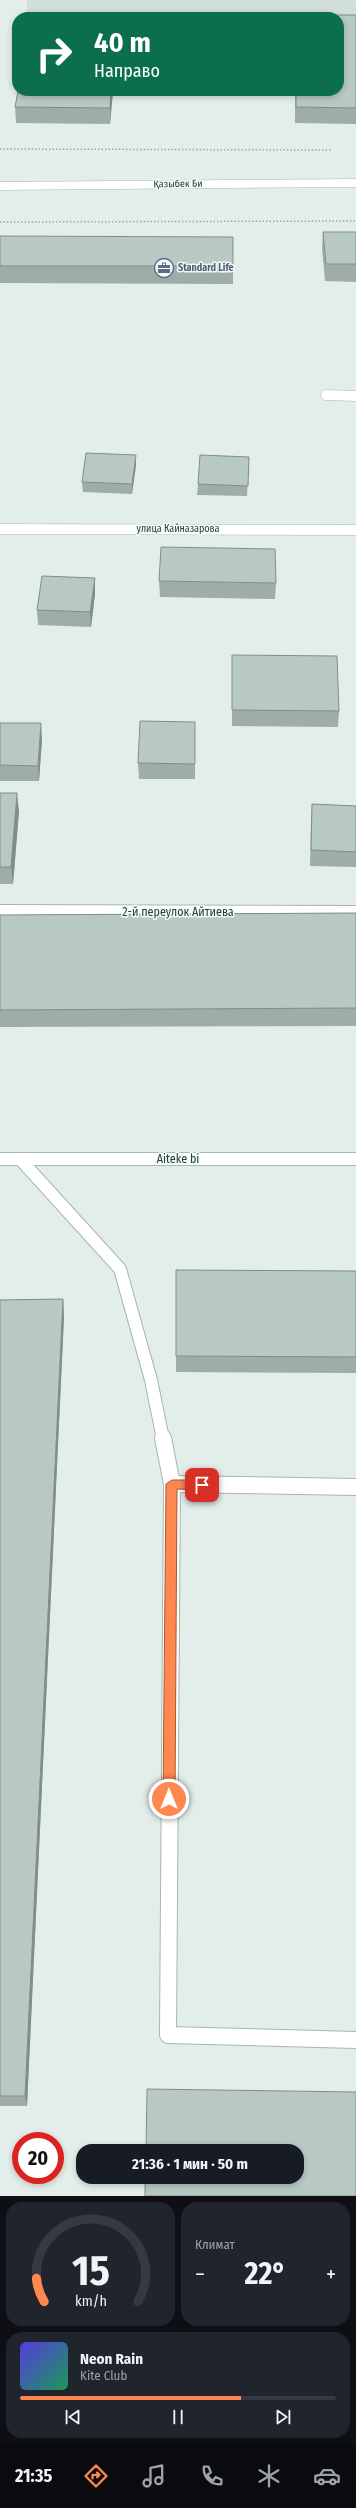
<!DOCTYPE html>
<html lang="ru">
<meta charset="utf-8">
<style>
body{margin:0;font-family:"Fira Sans Condensed",sans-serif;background:#20242c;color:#f1f3f6;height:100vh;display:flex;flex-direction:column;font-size:15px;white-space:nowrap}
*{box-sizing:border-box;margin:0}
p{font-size:13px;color:#9ea1a6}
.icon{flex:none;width:22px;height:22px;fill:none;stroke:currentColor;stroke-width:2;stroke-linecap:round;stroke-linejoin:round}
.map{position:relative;height:2196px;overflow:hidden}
.side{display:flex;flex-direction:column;gap:6px;padding:6px;background:#0d0f14;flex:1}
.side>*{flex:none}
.top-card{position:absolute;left:12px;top:12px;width:332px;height:84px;border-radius:16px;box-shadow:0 2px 6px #0003;background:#0b6e4f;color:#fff;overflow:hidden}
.speed{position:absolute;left:12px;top:2132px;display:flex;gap:8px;font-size:20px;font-weight:700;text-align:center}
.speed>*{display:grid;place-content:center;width:52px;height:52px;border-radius:50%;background:#171b24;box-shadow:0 2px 6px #0003;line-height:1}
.speed .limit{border:6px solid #d22;background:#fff;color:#111}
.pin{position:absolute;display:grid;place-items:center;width:34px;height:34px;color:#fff;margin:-17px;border-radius:8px;box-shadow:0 2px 6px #0006}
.me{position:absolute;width:44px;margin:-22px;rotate:0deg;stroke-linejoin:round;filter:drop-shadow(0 0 3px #0008)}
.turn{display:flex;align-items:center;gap:14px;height:84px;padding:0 16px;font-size:18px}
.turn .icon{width:52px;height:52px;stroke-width:2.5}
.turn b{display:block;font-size:28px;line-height:34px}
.big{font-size:30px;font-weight:700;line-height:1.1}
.side .tile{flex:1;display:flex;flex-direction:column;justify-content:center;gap:6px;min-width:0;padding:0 14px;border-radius:16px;background:#20242c}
.side .dial{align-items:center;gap:0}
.dial svg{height:104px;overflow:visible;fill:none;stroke:#363941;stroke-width:7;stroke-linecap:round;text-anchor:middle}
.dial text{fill:#f1f3f6;stroke:none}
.song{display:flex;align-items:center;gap:12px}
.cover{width:48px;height:48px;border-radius:6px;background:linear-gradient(135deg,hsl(250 70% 55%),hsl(150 70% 35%))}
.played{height:4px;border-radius:2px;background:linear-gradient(90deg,#ff8750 70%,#363941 70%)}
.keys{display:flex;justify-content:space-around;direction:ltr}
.heat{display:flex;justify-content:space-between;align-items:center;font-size:22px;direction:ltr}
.side .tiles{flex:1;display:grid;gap:6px;grid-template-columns:1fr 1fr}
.tile:last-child{grid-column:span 2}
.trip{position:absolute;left:76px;top:2144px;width:228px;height:40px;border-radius:16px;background:#171b24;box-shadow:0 2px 6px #0003;font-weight:700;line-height:40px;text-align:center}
.menu{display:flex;height:64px;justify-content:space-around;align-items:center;background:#090b0e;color:#9ea1a6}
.menu .icon{width:28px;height:28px}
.menu .current{color:#ff8750}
.menu b{font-size:18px;color:#f1f3f6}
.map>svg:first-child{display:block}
.built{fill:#d1ded9}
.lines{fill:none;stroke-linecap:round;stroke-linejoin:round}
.lane-far1-casing{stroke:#a5b7b2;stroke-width:14}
.lane-casing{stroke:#a5b7b2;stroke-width:18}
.street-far1-casing{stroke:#a5b7b2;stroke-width:11}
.street-casing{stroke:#a5b7b2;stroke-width:14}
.secondary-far1-casing{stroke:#a0bbb3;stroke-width:9}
.secondary-casing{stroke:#a0bbb3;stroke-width:14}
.path{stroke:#80b5a8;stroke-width:1.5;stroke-dasharray:1.5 2;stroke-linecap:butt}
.lane-far1{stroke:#fff;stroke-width:12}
.lane{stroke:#fff;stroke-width:16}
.street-far1{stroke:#fff;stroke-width:10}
.street{stroke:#fff;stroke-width:12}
.secondary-far1{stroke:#fff;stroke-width:8}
.secondary{stroke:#fff;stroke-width:12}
.wall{fill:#9eada8}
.shaded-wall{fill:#818d88}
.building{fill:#b8c9c3;stroke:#818d88}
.route{fill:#ff8750;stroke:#a65834}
.labels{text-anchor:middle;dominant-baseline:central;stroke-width:3;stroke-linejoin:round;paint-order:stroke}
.far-street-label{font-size:10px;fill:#20423b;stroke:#f4faf7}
.far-service-label{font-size:10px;font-weight:bold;fill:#4e5e75;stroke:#f4faf7;text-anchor:start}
.street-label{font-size:12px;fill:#20423b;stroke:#f4faf7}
</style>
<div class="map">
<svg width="356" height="2196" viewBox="0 0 356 2196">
<rect width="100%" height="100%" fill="#e3eeea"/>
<!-- built -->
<path class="built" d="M27 0H356V26L339 17H27Z"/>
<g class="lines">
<defs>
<path id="lane-far1" d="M20 1159 120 1269 151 1380 163 1439"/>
<g id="lane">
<path d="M163 1438 172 1484 168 2035 356 2040"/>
<path d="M172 1484 356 1487"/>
</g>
<g id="street-far1">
<path d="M326 395 356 396"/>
<path d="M0 529 356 530"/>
</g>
<path id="street" d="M0 911 356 912"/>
<path id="secondary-far1" d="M0 186 356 183"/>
<path id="secondary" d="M0 1159H356"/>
</defs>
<!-- lane-far1 casing -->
<use href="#lane-far1" class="lane-far1-casing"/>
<!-- lane casing -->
<use href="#lane" class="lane-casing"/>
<!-- street-far1 casing -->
<use href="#street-far1" class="street-far1-casing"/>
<!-- street casing -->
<use href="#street" class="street-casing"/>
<!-- secondary-far1 casing -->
<use href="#secondary-far1" class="secondary-far1-casing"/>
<!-- secondary casing -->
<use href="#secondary" class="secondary-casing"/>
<!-- path -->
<g class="path">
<path d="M0 149 331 150"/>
<path d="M0 222 356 221"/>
</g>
<!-- lane-far1 -->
<use href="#lane-far1" class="lane-far1"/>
<!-- lane -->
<use href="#lane" class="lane"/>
<!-- street-far1 -->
<use href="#street-far1" class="street-far1"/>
<!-- street -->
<use href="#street" class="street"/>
<!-- secondary-far1 -->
<use href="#secondary-far1" class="secondary-far1"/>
<!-- secondary -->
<use href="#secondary" class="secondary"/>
</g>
<!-- wall -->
<g class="wall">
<path d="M356 15V124L295 123V91H339Z"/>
<path d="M113 91 110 124 16 123 15 107Z"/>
<path d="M323 232H356V282L325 281 322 249Z"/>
<path d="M0 236 233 266V284L0 283Z"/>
<path d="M249 457 247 496 197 495 198 484Z"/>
<path d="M136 465 132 494 83 492 82 482Z"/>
<path d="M95 578V594L91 627 38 625 37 610Z"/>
<path d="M159 581 276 583 275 599 160 597Z"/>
<path d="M232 655 339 711 338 727 232 726Z"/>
<path d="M195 722V779H139L138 763Z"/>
<path d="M0 723 42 739 39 781H0Z"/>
<path d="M0 793 19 811 13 884H0Z"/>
<path d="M312 804 356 806V867L310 866 311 820Z"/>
<path d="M356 913V1026L0 1027V915Z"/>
<path d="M176 1270 356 1271V1373L176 1372Z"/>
<path d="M63 1299 64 1316 27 2106H0V1300Z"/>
</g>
<!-- shaded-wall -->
<g class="shaded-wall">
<path d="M111 91H113L110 124V108Z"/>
<path d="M136 455V465L132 494V484Z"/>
<path d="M95 578V594L91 627 90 612Z"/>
<path d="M41 723 42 739 39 781 38 766Z"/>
<path d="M17 793 19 811 13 884 11 867Z"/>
<path d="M63 1299 64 1316 27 2106 25 2096Z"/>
</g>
<!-- building -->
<g class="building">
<path d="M295 15H356V108L296 107V91H339V17H295Z"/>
<path d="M18 91H111L110 108 15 107Z"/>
<path d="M323 232H356V264H326Z"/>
<path d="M0 236 233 237V266H0Z"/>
<path d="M86 453 136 455 132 484 82 482Z"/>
<path d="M200 455 249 457 248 486 198 484Z"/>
<path d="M161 547 275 549 276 583 159 581Z"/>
<path d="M42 576 95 578 90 612 37 610Z"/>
<path d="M232 655 337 656 339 711 232 710Z"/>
<path d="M140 721 195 722V764L138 763Z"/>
<path d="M0 723H41L38 766 0 765Z"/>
<path d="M0 793H17L11 867H0Z"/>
<path d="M312 804 356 806V852L311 850Z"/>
<path d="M356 913V1008L0 1010V915Z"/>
<path d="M176 1270 356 1271V1357L176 1356Z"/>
<path d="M63 1299 25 2096H0V1300Z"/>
<path d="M147 2089 356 2092V2196H145V2177H297V2151H146Z"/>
</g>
<!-- route -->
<path class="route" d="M172 1480H202L208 1485 202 1490 177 1489 175 1799 169 1805 163 1799 166 1484Z"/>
<!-- icons -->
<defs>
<symbol id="office-ring" viewBox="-11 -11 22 22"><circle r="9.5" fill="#f4faf7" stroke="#5c6f8a" stroke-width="1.5"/><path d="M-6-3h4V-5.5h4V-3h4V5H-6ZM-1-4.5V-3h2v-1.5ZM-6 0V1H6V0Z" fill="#5c6f8a"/></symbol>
</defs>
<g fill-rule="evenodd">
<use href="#office-ring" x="153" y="257" width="22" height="22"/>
</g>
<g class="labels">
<!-- far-street labels -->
<g class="far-street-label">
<text transform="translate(178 184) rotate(-1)">Қазыбек Би</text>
<text x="178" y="529">улица Кайназарова</text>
</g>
<!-- far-service labels -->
<g class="far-service-label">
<text x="178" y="268">Standard Life</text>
</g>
<!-- street labels -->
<g class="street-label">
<text x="178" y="912">2-й переулок Айтиева</text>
<text x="178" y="1159">Aiteke bi</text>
</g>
</g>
</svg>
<div class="speed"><div class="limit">20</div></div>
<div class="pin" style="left:202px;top:1485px;background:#d93025"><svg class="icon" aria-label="arrive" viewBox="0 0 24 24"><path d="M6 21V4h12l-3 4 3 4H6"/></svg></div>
<svg class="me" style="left:169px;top:1799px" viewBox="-20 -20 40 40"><circle r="17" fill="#ff8750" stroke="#fff" stroke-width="3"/><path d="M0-11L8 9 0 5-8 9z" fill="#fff"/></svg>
<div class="trip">21:36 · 1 мин · 50 m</div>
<div class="top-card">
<div class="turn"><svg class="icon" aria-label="right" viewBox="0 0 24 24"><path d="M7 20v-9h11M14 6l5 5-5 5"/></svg><div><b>40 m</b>Направо</div></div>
</div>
</div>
<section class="side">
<div class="tiles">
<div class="tile dial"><svg viewBox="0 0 100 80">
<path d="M14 69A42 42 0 1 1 86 69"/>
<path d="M14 69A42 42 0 0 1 8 51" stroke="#ff8750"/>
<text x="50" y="56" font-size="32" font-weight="700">15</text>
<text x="50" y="72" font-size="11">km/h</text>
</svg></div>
<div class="tile"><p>Климат</p>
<div class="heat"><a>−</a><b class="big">22°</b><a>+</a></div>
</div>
<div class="tile">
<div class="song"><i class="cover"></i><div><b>Neon Rain</b><p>Kite Club</p></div></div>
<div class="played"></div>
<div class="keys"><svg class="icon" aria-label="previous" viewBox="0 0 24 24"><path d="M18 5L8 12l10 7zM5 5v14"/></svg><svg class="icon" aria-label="pause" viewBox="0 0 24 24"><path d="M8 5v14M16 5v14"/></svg><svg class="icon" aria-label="next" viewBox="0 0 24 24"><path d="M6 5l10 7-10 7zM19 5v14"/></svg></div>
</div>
</div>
</section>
<nav class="menu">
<b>21:35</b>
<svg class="icon current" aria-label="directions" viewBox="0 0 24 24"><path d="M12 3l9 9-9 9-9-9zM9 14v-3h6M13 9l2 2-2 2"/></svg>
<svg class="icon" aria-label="music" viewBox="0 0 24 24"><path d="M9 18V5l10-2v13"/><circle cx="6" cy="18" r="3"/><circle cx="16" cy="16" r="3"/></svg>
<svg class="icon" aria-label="phone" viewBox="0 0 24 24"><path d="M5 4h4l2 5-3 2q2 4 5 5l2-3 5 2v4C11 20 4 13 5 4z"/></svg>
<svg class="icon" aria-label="climate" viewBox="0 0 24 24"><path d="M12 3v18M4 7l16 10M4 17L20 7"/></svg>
<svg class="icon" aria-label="car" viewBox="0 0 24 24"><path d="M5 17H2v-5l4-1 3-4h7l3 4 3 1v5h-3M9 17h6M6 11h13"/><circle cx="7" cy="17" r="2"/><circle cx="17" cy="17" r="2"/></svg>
</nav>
